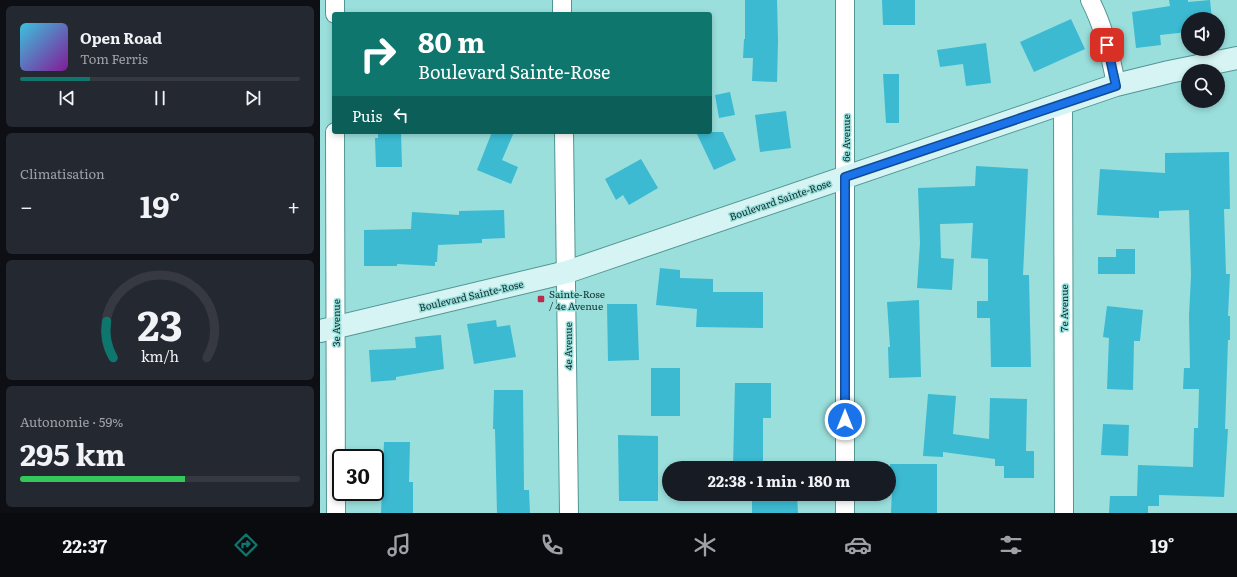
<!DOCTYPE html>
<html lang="fr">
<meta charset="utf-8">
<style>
body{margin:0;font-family:Literata,serif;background:#242831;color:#f1f3f6;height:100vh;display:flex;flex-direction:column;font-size:15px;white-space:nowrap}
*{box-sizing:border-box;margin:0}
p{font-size:13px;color:#9ea1a6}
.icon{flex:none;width:22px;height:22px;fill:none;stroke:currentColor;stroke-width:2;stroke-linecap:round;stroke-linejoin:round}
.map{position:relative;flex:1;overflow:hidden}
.side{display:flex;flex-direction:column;gap:6px;padding:6px;background:#0d0f14;width:320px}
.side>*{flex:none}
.top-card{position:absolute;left:12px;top:12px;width:380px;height:122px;border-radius:4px;box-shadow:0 2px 6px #0003;background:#0f766e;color:#fff;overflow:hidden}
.tools{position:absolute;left:861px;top:12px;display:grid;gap:8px}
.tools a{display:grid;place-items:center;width:44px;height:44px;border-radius:50%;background:#171b24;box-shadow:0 2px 6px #0003;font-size:20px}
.speed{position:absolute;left:12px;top:449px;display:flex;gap:8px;font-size:20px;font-weight:700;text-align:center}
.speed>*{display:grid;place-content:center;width:52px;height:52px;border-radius:50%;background:#171b24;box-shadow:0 2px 6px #0003;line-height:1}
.speed .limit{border:2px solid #111;border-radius:6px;background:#fff;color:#111}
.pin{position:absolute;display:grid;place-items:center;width:34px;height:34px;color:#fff;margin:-17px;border-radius:8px;box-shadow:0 2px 6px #0006}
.me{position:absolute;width:44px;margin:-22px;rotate:0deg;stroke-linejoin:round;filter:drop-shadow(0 0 3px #0008)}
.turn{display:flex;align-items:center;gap:14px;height:84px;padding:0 20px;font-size:18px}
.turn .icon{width:52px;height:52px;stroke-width:2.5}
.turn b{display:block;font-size:28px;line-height:34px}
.then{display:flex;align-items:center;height:38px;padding:0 20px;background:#0003;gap:8px;font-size:15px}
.big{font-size:30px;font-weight:700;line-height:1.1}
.side .card{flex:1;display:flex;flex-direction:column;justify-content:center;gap:6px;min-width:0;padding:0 14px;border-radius:6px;background:#242831}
.side .dial{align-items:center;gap:0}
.dial svg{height:104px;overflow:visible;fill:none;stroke:#363941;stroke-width:7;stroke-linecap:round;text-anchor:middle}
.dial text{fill:#f1f3f6;stroke:none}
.song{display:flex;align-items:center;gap:12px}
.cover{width:48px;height:48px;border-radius:6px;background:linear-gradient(135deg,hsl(190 70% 55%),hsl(290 70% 35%))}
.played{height:4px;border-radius:2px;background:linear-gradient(90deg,#0f766e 25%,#363941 25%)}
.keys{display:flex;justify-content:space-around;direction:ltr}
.heat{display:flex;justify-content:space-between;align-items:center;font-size:22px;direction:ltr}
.charge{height:6px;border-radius:3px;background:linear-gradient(90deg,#34c759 59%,#363941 0)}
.trip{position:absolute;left:342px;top:461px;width:234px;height:40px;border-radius:20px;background:#171b24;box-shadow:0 2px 6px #0003;font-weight:700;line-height:40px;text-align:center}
.menu{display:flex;height:64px;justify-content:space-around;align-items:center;background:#090b0e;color:#9ea1a6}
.menu .icon{width:28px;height:28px}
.menu .active{color:#0f766e}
.menu b{font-size:18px;color:#f1f3f6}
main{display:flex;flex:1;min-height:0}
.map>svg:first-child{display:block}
.building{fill:#3cbad1}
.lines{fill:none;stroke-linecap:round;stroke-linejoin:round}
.street-casing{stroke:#529694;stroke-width:20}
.secondary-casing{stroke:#529694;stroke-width:24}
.street{stroke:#fff;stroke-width:18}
.secondary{stroke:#d6f4f3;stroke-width:22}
.route-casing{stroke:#114b97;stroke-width:10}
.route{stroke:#1a73e8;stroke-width:7}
.poi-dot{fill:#bc2b4d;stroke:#9adfdc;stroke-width:1.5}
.labels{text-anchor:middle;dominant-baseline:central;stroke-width:3;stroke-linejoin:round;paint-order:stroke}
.street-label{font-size:10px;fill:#102d2c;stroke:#9adfdc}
.poi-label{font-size:10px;fill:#102d2c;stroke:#9adfdc;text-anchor:start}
</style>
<main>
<section class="side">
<div class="card">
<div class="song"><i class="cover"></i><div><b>Open Road</b><p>Tom Ferris</p></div></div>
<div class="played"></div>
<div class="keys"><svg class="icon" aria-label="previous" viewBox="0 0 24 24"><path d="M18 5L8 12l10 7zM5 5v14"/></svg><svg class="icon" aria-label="pause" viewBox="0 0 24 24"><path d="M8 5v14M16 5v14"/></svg><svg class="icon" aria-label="next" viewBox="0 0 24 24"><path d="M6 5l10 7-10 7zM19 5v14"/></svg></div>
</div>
<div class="card"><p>Climatisation</p>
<div class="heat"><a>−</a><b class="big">19°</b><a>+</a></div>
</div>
<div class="card dial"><svg viewBox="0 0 100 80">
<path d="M14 69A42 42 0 1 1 86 69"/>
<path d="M14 69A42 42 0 0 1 9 41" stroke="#0f766e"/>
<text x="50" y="56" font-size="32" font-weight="700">23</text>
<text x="50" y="72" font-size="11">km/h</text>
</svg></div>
<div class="card"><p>Autonomie · 59%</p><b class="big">295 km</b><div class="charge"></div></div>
</section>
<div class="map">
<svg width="917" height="513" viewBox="0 0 917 513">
<rect width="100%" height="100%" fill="#9adfdc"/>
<!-- building -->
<g class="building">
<path d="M425 0H457L458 41 457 82 432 81 433 58H423L424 39H425Z"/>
<path d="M562 0H595V25H563Z"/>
<path d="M849 0H868V2L890 0 892 19H868V32L840 35 841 45 816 48 812 12 850 6Z"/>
<path d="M751 19 765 49 714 72 700 42Z"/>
<path d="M666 43 671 83 646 86 643 64 620 67 617 50Z"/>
<path d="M563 74H579V123H566Z"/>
<path d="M410 92 415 115 399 118 395 95Z"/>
<path d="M466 111 471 148 440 152 435 115Z"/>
<path d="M58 132H81L82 167H56L55 138H58Z"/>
<path d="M172 132H194L182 160 198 167 191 184 157 170Z"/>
<path d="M376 132H403L416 160 394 170Z"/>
<path d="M909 152 910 209H904L906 274H910L908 316H910V340H908L905 429H908L904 497 839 495V506H828V513H789L790 496H817L818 465 873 467 874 428H878L879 389H863L864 368H870L869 316 871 275 869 210 839 211V218L777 215 780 169 845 173V153Z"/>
<path d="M321 159 338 188 309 205 303 195 296 200 285 179Z"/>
<path d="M656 166 708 169 703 275H709L711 367H671L670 318H657V301H668V259L651 258 653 223 620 224 621 258 634 259 632 290 597 288 600 243 598 188 655 186Z"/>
<path d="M184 210 185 238 162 239V243L118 245 117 262H115V266L77 264V266H44V230L91 229 92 212 139 215V211Z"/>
<path d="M796 249H815V274H778V257H796Z"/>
<path d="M340 268 360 270V278L393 279V292H443V328L376 327 377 309 336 305Z"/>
<path d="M599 300 601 377 569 378 568 347H570L567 302Z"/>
<path d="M287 304H317L319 360 288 361Z"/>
<path d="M787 306 823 310 820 341H814L813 390 787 389 789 338 783 337Z"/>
<path d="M176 320 177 327 190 325 196 357 154 364 147 324Z"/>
<path d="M121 335 124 369 76 377V380L51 382 49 350 96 348 95 337Z"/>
<rect x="331" y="368" width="29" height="48"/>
<path d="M415 383H451V418H443V468H413Z"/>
<path d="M174 390H203L204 490H209L210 513H177L175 429H173Z"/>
<path d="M608 394 636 396 633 434 669 439 670 398 707 399 706 451H714V478H684V466H675V459L623 452V457L603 456Z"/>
<path d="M783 424 809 425 808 456 781 455Z"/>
<path d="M298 435 338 436V501H299Z"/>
<path d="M64 442H90L89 482H93V513H61Z"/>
<path d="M570 464H617V513H571L572 489H570Z"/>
<path d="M432 494H477L478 513H432Z"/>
</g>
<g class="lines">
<defs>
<g id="street">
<path d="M242 0V14"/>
<path d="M525 0V468"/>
<path d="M770 0C784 27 791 56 796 85"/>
<path d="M15 14V0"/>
<path d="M743 103 744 513"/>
<path d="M15 132 16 513"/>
<path d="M244 132 249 513"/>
<path d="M525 513V494"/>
</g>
<path id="secondary" d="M0 331 247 272 796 85 849 72 917 58"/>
</defs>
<!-- street casing -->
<use href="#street" class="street-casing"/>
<!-- secondary casing -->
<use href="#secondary" class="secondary-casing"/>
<!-- street -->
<use href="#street" class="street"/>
<!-- secondary -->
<use href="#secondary" class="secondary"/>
</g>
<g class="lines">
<defs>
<path id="route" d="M525 420V177L796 86 787 45"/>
</defs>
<!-- route casing -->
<use href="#route" class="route-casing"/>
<!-- route -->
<use href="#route" class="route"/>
</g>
<!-- markers -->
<rect class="poi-dot" x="217" y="295" width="8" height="8" rx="2"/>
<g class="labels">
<!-- street labels -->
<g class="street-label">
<text transform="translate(525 138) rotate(-90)">6e Avenue</text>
<text transform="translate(460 199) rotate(-19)">Boulevard Sainte-Rose</text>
<text transform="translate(151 295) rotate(-13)">Boulevard Sainte-Rose</text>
<text transform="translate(743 308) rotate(-90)">7e Avenue</text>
<text transform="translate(15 323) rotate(-90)">3e Avenue</text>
<text transform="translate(247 346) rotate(-90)">4e Avenue</text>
</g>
<!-- poi labels -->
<g class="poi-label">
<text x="229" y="293">Sainte-Rose<tspan x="229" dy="12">/ 4e Avenue</tspan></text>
</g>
</g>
</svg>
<div class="tools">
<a><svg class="icon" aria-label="sound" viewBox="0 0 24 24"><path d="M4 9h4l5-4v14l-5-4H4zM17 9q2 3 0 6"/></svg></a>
<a><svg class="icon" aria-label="search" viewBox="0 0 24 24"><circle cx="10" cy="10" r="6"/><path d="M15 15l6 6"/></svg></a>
</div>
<div class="speed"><div class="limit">30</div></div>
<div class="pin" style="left:787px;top:45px;background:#d93025"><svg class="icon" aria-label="arrive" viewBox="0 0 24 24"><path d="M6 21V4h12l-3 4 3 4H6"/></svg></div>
<svg class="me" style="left:525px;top:420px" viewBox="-20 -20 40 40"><circle r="17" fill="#1a73e8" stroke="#fff" stroke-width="3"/><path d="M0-11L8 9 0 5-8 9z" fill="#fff"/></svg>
<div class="trip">22:38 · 1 min · 180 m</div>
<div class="top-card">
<div class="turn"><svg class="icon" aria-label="right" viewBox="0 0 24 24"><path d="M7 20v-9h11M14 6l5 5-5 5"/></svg><div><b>80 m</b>Boulevard Sainte-Rose</div></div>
<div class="then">Puis<svg class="icon" aria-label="left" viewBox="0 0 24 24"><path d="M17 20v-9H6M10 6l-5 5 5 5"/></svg></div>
</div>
</div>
</main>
<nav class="menu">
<b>22:37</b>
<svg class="icon active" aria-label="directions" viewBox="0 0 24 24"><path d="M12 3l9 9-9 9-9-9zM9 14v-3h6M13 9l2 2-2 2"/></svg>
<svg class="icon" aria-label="music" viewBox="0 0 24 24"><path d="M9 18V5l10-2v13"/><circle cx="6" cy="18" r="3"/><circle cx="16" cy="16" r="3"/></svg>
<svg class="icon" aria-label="phone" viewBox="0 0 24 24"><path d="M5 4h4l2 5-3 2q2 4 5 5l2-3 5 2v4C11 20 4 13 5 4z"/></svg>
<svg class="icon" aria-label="climate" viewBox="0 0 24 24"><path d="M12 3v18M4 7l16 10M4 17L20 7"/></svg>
<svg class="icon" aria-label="car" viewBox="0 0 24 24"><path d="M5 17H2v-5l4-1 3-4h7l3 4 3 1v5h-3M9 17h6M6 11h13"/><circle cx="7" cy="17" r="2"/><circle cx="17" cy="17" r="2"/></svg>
<svg class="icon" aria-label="filters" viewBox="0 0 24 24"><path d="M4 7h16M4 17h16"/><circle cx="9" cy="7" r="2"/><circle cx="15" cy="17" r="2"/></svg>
<b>19°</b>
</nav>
